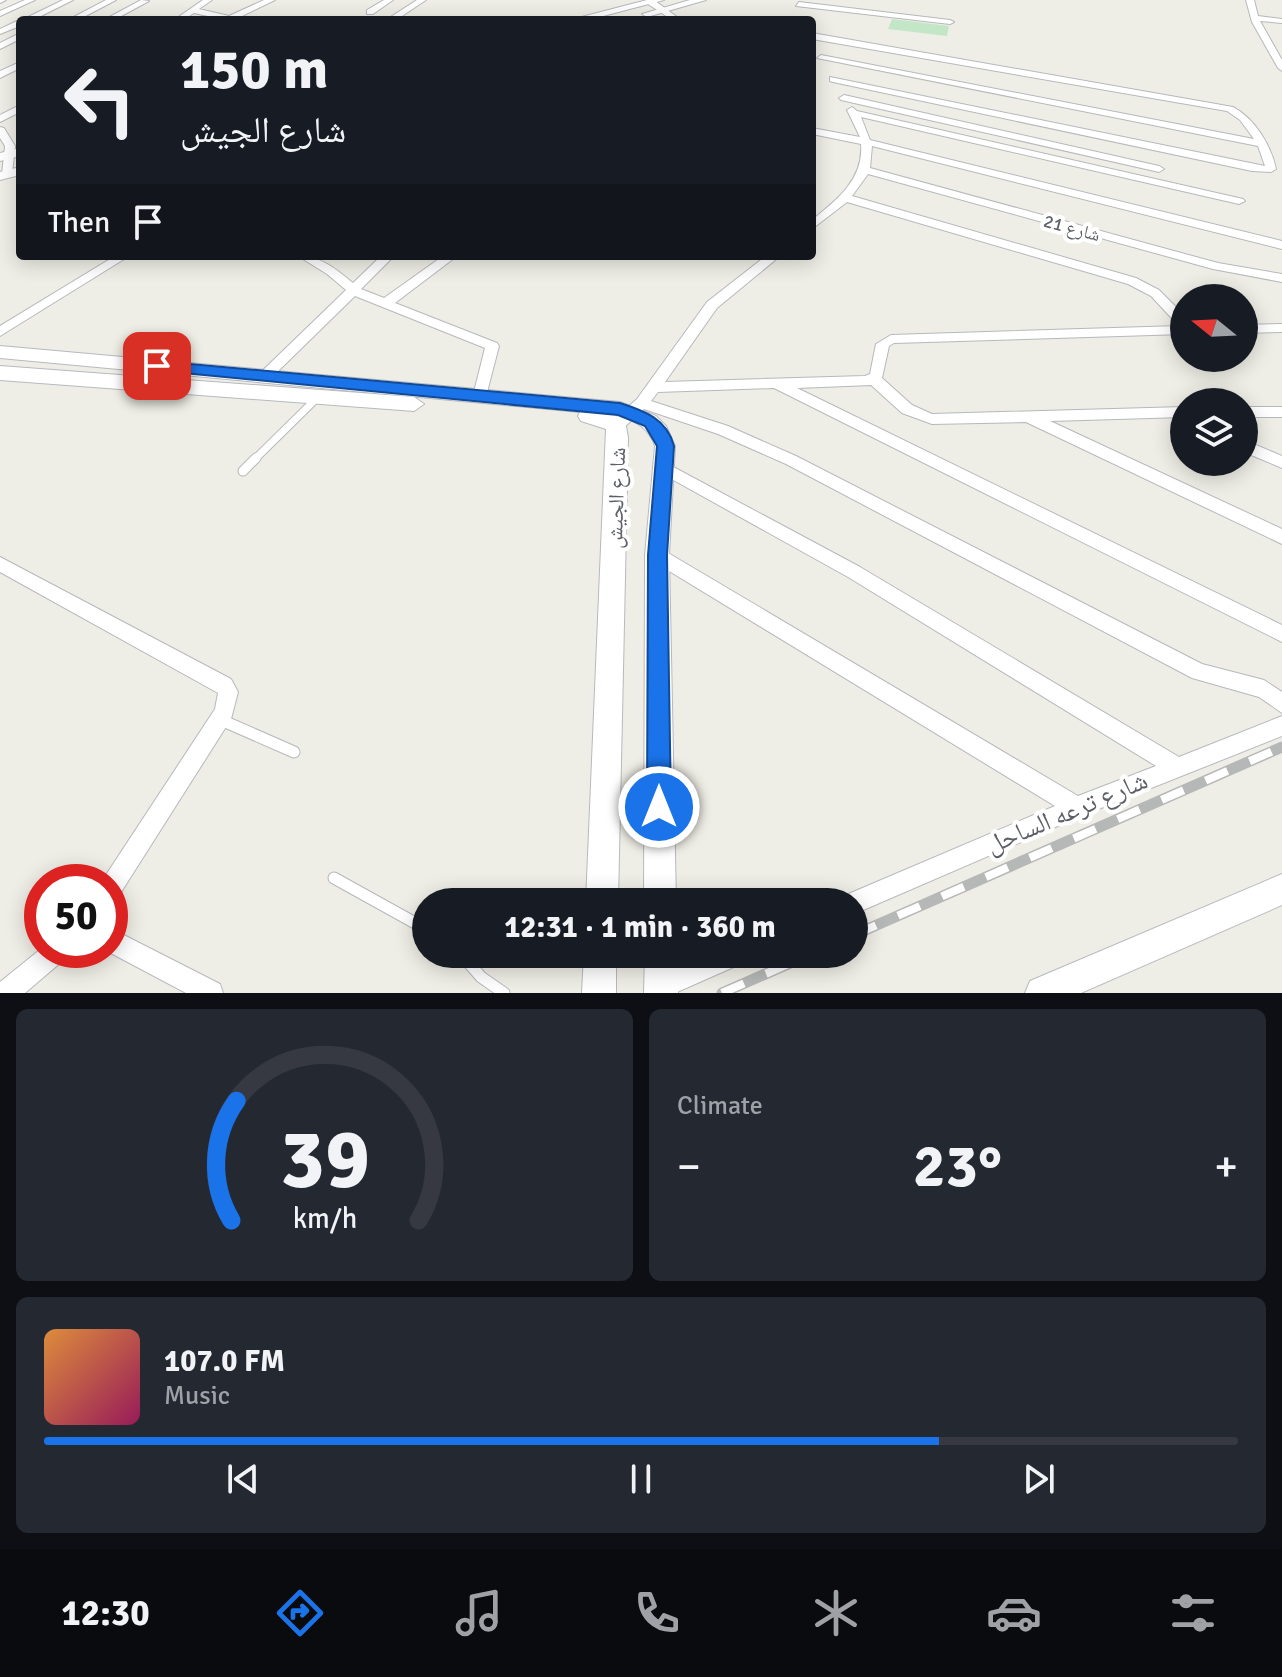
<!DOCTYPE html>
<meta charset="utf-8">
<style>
body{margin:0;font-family:Signika,"Noto Naskh Arabic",sans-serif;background:#242831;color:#f1f3f6;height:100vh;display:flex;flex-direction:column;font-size:30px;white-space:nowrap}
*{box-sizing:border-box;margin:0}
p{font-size:26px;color:#9ea1a6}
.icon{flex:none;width:44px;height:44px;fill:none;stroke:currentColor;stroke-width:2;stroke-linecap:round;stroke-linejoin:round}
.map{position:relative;height:993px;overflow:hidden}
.panel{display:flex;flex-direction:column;gap:16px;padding:16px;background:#0d0f14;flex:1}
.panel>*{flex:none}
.guide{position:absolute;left:16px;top:16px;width:800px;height:244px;border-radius:8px;box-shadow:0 4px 20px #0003;background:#171b24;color:#f1f3f6;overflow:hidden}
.needle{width:52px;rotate:288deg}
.fabs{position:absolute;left:1170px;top:284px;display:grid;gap:16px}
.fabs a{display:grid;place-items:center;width:88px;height:88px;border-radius:50%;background:#171b24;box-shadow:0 4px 20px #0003;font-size:40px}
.speed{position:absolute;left:24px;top:864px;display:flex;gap:16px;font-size:40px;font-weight:700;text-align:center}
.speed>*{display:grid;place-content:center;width:104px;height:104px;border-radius:50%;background:#171b24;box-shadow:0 4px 20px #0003;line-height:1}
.speed .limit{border:12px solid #d22;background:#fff;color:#111}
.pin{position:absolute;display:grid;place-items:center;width:68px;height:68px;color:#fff;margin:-34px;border-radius:16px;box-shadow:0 4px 12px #0006}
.me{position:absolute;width:88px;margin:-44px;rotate:0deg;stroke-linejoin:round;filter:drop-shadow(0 0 6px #0008)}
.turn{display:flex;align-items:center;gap:28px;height:168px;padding:0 32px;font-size:36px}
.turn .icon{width:104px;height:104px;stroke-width:2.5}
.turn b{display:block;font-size:56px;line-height:68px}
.then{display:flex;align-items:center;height:76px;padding:0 32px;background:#0003;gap:16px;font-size:30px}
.big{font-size:60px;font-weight:800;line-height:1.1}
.panel .widget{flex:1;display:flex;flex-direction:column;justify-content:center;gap:12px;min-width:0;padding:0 28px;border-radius:12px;background:#242831}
.panel .dial{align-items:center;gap:0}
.dial svg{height:208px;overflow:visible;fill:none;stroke:#363941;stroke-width:7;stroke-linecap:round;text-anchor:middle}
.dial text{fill:#f1f3f6;stroke:none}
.song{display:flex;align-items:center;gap:24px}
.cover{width:96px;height:96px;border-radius:12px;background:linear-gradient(135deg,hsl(30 70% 55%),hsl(330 70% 35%))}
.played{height:8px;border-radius:4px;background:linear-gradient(90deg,#1a73e8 75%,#363941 75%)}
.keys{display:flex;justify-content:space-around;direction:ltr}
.heat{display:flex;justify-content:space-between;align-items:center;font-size:44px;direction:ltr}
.panel .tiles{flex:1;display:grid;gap:16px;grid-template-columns:1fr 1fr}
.widget:last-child{grid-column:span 2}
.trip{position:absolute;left:412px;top:888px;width:456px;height:80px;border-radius:40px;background:#171b24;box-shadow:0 4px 20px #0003;font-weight:800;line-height:80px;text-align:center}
.tab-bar{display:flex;height:128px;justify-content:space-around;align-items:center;background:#090b0e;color:#9ea1a6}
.tab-bar .icon{width:56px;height:56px}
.tab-bar .selected{color:#1a73e8}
.tab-bar b{font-size:36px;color:#f1f3f6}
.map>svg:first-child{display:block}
.green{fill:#c3e6c6}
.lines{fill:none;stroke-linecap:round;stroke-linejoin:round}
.service-far2-casing{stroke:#b6b8bc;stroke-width:9}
.service-far1-casing{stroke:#b6b8bc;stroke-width:11}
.service-casing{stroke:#b6b8bc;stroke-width:13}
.minor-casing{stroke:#b6b8bc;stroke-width:2}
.tertiary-casing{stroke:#b6b8bc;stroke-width:2}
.secondary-casing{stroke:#b7b9bf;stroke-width:2}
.service-far2{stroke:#fff;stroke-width:7}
.service-far1{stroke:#fff;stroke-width:9}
.service{stroke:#fff;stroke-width:11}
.minor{fill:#fff;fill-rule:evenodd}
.tertiary{fill:#fff;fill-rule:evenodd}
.secondary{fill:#fff;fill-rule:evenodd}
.rail-casing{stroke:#b6b7b7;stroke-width:11}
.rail{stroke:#fff;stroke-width:8;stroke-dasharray:24;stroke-linecap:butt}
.route{fill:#1a73e8;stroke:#114b97;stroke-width:2}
.labels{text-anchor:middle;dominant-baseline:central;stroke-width:8;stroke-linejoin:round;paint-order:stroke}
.far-street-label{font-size:18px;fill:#5d6066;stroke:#fff}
.street-label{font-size:22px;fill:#5d6066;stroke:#fff}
.near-street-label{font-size:26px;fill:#5d6066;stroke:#fff}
</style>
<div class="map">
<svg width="1282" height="993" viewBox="0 0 1282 993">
<rect width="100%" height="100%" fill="#efeee6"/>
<!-- green -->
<path class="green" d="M892 19 949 26 947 36 888 29Z"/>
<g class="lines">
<defs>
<path id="service-far2" d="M254 460 317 398"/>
<path id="service-far1" d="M243 471 256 458"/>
<g id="service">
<path d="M221 720 294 752"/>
<path d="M334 878 426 929"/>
<path d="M461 954 481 977 504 993"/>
</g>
<g id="minor">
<path d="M0 0H6L0 3Z"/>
<path d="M25 0H35L0 16V11Z"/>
<path d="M63 0H73L33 20H22Z"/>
<path d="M106 0H116L78 20H68Z"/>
<path d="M141 0 149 1 114 20H104Z"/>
<path d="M203 0H212L199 9 229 16 264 0H275L238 18 242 20H226L194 13 183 20H174Z"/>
<path d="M384 0H393L373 14H367V10Z"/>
<path d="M417 0H426L396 20H386Z"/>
<path d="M650 0H654L681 20H672L648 4Z"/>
<path d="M1246 0H1254L1258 16 1282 19V23L1260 21 1282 60V71L1278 68 1252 22Z"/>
<path d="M799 2 950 20 954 22 950 24 796 6Z"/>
<path d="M17 21H20V26L0 34V29Z"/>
<path d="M20 33V39L0 49V43Z"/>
<path d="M812 33 1233 107C1255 119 1271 145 1276 169L1271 172 1252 171 833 82 830 81V77L1265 166 1258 146 817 58 821 55 1254 139 1240 120 1227 111 812 39Z"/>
<path d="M20 62V68L0 78V71Z"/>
<path d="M844 95 1159 166 1164 169 1159 172 841 100 839 98Z"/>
<path d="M20 105V112L0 122V115Z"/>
<path d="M852 107 857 111 1243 199 1245 201 1239 204 861 117 870 140 1282 241V249L872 146 870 168 1218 263 1282 274V282L1213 269 868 174 852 196 1136 278 1159 290 1184 315V334L894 343 889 346 882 378 912 405 932 414 1184 407V417L1050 421 1282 529V544L1026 422 932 424 902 413 871 385 797 388 1282 625V642L774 388 658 392 651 401 728 426 796 456 1202 664 1264 680 1282 692V713L1259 697 1192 678 786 464 718 434 644 409 621 430H611L609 426 611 422 637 399 707 302 766 256H780L717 308 665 382 865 376 870 374 876 344 891 335 1179 326 1151 296 1128 284 847 202 812 229V220C837 200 864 179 861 144L812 134V128L860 137 847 110Z"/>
<path d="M0 127 4 128 15 146 12 174 7 177 2 174 5 146 0 138Z"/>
<path d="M115 256H129L0 336V326Z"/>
<path d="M298 256C321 256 336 269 353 283L381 256H394L361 289 384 298 443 256H457L395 303 497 343 499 346 485 400 480 401 473 396 485 348 355 296 270 379H260L258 376 260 373 346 290 327 274Z"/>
<path d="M1282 324V332L1244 333V325Z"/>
<rect x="1244" y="407" width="38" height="10"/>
<path d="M1244 440 1282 456V468L1244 452Z"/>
<path d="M664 462 860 567 1179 757 1282 716V736L1081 816 854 914V902H843L846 895 1055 806 651 560 649 555 651 550 657 548 663 550 1078 796 1156 766 848 577 659 472 656 468Z"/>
<path d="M0 557 231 679 238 692 231 719 118 897 110 900V882L102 881 215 709 218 693 0 572Z"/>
<path d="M110 928 220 984 223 993H186L105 950H110Z"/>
<path d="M42 948V950H70L66 958 25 993H0V982Z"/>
<path d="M709 954H749L745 962 675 993H651L649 987 652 978Z"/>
</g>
<g id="tertiary">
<path d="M647 0H664L588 20H570Z"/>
<path d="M690 0H706L647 17 642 14Z"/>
<path d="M20 148V156L0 161V153Z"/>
<path d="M20 167V175L0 180V172Z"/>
</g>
<g id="secondary">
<path d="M0 346 620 402 656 416 666 426 675 446 669 555 676 902H644L645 555 655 446C649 428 634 419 616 416L626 426 628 438 618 902H586L606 429 581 421 578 416 580 412 0 358Z"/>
<path d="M0 366 414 397 424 404 414 411 0 380Z"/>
<path d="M1282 874V905L1081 993H1025L1030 981Z"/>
<path d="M584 954H616V993H582Z"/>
<path d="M645 954H677L678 993H644Z"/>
</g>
</defs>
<!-- service-far2 casing -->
<use href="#service-far2" class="service-far2-casing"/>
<!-- service-far1 casing -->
<use href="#service-far1" class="service-far1-casing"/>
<!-- service casing -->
<use href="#service" class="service-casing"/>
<!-- minor casing -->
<use href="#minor" class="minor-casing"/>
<!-- tertiary casing -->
<use href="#tertiary" class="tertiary-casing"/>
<!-- secondary casing -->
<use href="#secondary" class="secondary-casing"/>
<!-- service-far2 -->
<use href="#service-far2" class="service-far2"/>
<!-- service-far1 -->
<use href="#service-far1" class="service-far1"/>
<!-- service -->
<use href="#service" class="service"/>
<!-- minor -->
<use href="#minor" class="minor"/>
<!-- tertiary -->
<use href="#tertiary" class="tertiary"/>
<!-- secondary -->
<use href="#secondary" class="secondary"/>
<defs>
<g id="rail">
<path d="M854 935 1282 747"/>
<path d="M722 993 811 954"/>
</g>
</defs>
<!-- rail casing -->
<use href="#rail" class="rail-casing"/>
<!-- rail -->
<use href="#rail" class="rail"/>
</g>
<!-- route -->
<path class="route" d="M157 361 620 403C645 411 667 419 674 446L667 555 671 807 668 816 659 819 651 816 647 807 648 555 657 446 645 426 618 415 152 370 149 366Z"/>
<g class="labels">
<!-- far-street labels -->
<g class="far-street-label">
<text transform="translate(1072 228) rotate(15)">شارع 21</text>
</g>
<!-- street labels -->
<g class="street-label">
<text transform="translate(616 498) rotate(-88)">شارع الجيش</text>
</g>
<!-- near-street labels -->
<g class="near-street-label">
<text transform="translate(1067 813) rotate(-23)">شارع ترعه الساحل</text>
</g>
</g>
</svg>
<div class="fabs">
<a><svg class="needle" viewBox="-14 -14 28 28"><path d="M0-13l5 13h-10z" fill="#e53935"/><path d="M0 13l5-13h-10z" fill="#9ea1a6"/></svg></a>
<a><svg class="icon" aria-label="layers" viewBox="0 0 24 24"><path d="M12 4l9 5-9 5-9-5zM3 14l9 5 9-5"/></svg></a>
</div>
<div class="speed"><div class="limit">50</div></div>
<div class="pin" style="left:157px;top:366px;background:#d93025"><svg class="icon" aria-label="arrive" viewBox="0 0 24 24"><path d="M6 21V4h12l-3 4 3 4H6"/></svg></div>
<svg class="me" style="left:659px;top:807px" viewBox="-20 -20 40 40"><circle r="17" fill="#1a73e8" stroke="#fff" stroke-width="3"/><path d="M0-11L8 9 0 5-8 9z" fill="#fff"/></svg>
<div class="trip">12:31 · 1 min · 360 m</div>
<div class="guide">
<div class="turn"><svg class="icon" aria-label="left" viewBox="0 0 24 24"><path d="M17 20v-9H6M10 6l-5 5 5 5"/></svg><div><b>150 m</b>شارع الجيش</div></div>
<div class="then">Then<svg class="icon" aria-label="arrive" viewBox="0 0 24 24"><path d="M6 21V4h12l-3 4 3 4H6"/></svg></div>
</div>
</div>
<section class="panel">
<div class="tiles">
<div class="widget dial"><svg viewBox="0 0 100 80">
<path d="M14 69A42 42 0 1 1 86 69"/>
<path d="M14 69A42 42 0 0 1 16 23" stroke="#1a73e8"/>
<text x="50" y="56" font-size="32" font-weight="700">39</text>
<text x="50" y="72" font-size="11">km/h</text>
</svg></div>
<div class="widget"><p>Climate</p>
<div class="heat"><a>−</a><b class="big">23°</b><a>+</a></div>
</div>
<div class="widget">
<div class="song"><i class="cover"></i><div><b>107.0 FM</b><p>Music</p></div></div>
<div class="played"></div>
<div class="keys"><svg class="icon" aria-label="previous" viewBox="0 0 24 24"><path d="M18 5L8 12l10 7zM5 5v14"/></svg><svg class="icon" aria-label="pause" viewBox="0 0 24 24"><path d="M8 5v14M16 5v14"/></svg><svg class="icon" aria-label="next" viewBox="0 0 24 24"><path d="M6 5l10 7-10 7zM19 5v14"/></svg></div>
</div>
</div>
</section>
<nav class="tab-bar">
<b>12:30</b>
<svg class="icon selected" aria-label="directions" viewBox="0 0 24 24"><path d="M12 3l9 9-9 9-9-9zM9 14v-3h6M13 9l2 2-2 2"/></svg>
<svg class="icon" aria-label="music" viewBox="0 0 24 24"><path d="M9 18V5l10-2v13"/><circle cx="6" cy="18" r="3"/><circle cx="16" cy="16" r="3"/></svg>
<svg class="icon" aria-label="phone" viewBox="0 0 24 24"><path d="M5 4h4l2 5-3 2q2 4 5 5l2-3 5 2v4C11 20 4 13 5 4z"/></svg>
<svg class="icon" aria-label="climate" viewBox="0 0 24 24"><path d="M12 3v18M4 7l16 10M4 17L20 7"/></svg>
<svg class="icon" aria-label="car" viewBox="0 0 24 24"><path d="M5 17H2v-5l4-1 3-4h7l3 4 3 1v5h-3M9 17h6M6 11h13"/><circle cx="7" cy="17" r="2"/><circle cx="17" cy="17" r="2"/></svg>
<svg class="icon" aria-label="filters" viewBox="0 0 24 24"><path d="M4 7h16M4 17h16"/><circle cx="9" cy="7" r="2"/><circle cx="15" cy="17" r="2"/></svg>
</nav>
